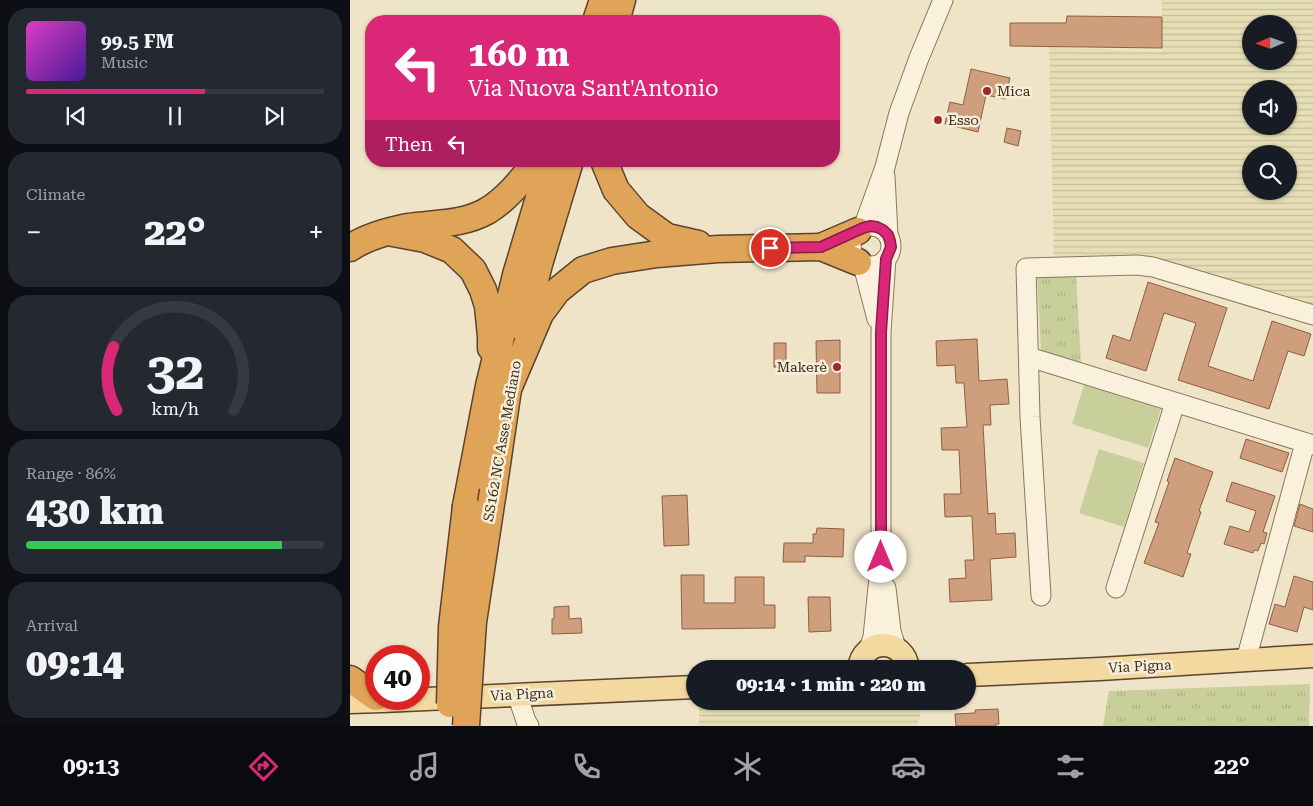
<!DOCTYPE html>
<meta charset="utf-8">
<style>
body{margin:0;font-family:"Roboto Serif",serif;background:#242831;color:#f1f3f6;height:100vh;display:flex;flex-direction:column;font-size:19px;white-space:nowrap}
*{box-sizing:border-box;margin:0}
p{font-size:16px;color:#9ea1a6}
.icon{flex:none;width:28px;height:28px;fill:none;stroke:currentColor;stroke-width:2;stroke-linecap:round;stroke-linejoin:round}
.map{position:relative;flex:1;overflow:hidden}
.details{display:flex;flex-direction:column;gap:8px;padding:8px;background:#0d0f14;width:350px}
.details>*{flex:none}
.top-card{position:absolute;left:15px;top:15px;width:475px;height:152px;border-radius:20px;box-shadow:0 1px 4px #0004;background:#db2777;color:#fff;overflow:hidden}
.needle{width:32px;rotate:268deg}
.controls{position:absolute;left:892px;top:15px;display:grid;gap:10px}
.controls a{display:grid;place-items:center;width:55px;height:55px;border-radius:50%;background:#171b24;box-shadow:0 1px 4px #0004;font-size:25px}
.speed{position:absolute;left:15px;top:645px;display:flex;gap:10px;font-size:25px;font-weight:700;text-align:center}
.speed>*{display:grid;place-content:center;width:65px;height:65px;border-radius:50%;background:#171b24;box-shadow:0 1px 4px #0004;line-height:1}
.speed .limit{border:8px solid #d22;background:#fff;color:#111}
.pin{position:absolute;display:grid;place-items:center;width:42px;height:42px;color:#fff;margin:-21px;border:2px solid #fff;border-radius:50%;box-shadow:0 1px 5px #0007}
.me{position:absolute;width:55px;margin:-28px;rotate:0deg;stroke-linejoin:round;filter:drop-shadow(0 0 4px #0008)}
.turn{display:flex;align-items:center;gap:18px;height:105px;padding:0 20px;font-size:22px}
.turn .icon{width:65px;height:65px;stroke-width:2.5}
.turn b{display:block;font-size:35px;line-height:42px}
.then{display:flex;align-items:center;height:48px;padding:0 20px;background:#0003;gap:10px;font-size:19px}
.big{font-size:38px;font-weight:800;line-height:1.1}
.details .widget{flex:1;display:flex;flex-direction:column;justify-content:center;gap:8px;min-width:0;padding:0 18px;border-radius:20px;background:#242831}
.details .dial{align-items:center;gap:0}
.dial svg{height:130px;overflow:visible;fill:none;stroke:#363941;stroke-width:7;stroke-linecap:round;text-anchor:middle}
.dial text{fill:#f1f3f6;stroke:none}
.song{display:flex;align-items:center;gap:15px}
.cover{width:60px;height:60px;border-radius:8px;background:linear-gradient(135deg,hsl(310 70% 55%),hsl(260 70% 35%))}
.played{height:5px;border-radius:2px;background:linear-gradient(90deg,#db2777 60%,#363941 60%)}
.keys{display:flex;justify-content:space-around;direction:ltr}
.heat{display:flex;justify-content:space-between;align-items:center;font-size:28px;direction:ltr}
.charge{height:8px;border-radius:4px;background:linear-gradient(90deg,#34c759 86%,#363941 0)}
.trip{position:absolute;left:336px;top:660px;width:290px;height:50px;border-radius:25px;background:#171b24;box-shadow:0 1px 4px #0004;font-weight:800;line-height:50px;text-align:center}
.menu{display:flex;height:80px;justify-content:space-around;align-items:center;background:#090b0e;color:#9ea1a6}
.menu .icon{width:35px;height:35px}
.menu .on{color:#db2777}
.menu b{font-size:22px;color:#f1f3f6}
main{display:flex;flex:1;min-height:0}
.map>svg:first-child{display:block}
.farmland{fill:url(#farmland-rules);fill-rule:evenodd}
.grass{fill:url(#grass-tufts)}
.pitch{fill:#c9cf9b}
.building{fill:#cf9f7d;stroke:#8d5f41}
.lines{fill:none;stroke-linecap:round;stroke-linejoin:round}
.minor-casing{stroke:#8d765c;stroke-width:21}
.major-casing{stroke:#5b4430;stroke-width:25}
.highway-casing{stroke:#5b4430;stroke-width:29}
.minor{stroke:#faf1dc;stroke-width:19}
.major{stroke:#f3d9a0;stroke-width:22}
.highway{stroke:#e0a458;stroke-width:26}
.highway-bridge-casing{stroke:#5b4430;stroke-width:29;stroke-linecap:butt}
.highway-bridge{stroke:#e0a458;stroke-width:26}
.route-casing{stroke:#8e194d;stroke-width:12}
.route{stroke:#db2777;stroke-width:9}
.poi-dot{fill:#9e2a2b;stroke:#f7eed8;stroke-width:2}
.labels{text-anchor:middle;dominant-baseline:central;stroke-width:5;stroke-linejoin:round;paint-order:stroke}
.poi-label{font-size:14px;fill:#3d2e20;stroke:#f7eed8;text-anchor:start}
.street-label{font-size:14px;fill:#3d2e20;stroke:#f7eed8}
</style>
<main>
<section class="details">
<div class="widget">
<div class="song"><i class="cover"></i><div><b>99.5 FM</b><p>Music</p></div></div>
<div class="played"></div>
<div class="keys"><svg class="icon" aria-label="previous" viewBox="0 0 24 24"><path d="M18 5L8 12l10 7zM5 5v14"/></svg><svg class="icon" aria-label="pause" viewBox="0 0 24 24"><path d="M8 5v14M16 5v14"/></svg><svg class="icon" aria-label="next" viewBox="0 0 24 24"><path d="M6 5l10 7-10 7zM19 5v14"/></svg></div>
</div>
<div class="widget"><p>Climate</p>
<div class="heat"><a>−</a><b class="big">22°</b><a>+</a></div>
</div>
<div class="widget dial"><svg viewBox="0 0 100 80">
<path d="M14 69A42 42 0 1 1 86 69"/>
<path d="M14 69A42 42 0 0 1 12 30" stroke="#db2777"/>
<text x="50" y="56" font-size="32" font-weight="700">32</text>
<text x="50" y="72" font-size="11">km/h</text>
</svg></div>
<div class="widget"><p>Range · 86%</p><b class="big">430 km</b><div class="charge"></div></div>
<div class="widget"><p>Arrival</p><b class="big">09:14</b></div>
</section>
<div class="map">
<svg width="963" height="726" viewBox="0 0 963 726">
<defs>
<pattern id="farmland-rules" width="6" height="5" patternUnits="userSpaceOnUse" patternTransform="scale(1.25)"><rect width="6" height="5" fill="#e6deb5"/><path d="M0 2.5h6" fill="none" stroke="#c6bf9b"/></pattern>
<pattern id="grass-tufts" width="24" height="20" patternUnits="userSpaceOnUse" patternTransform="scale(1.25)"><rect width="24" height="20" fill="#c9cf9b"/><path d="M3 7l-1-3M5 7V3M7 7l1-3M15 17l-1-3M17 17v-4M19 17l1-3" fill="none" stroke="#aeb285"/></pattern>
</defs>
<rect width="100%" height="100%" fill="#f0e4c8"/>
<!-- farmland -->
<g class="farmland">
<path d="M812 0H963V306L855 274 704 260 699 47 812 52ZM901 24H939V61H901ZM901 89H939V126H901ZM901 154H939V191H901Z"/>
<path d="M349 701H511L525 705 574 701 567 726H349Z"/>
</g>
<!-- grass -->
<g class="grass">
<path d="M726 273 731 363 691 351 687 275Z"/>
<path d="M960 684 959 726H753L759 691Z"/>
</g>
<!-- pitch -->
<g class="pitch">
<path d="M734 385 811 409 798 448 722 424Z"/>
<path d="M749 449 794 463 774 527 729 513Z"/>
</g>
<!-- building -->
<g class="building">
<path d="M717 16 812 17V48L660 46V23H716Z"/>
<path d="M621 69 660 78 655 99 636 95 628 132 595 124 600 102 613 105Z"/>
<path d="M657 128 671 131 668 146 654 142Z"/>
<path d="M798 282 877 308 858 366 903 381 922 321 961 334 954 356 938 351 919 409 828 380 846 323 814 313 796 371 756 358 763 335 780 341Z"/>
<path d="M627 339 629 381 657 379 659 404 640 405 641 425H633L638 514 645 513 646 534 665 533 666 557 640 559 642 600 600 602 599 579 616 578 615 560H624L622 516 595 517 594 494H611L609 450H592L591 428 617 427 614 383H606L605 365 587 366 586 341Z"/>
<path d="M490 340V393H467L466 341Z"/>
<rect x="424" y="343" width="12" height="24"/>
<path d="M896 439 939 453 932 472 890 458Z"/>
<path d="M825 458 863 472 849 511 851 512 837 553 841 554 833 577 794 563 809 523 805 522 819 482 817 481Z"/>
<path d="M882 482 925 496 913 532 917 533 914 544 911 543 908 551 904 550 903 553 874 544 880 526 899 532 906 511 876 501Z"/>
<path d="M337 495 339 545 314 546 312 496Z"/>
<path d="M950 504 963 509V532L944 526Z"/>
<path d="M467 528 494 529 493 557 455 556V562H433L434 543H463V534H466Z"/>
<path d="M331 575H354V603H385V577H414V605H425V628L332 629Z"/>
<path d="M944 576 963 582V610L954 607 947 632 919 624 925 604 935 607Z"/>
<path d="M458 597H480L481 631 459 632Z"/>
<path d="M219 606V619L231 618 232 633 202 634V619H204V607Z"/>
<path d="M648 709 649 724H646V726H606L605 714 625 713V710Z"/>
</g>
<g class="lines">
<defs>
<g id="minor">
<path d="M535 176 538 235"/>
<circle cx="521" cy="246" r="20"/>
<path d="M513 228 535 167 549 113 569 58 593 0"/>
<path d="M513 265 527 319"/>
<path d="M679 357 963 445"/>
<path d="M536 588 541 631 546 648"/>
<path d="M766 588 825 403"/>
<path d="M691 596 680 417 676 268 787 265 803 267 963 315"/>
<path d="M519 649 523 637 531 557V332L536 259"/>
<path d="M896 660 955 443"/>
<path d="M167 694 176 721 179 726"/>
</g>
<g id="major">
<path d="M509 669C512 637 555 637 558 669"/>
<path d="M618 675 750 669 963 656"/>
<path d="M0 702 32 701 345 687"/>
</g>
<g id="highway">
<path d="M246 21 253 0"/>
<path d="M266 21 272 0"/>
<path d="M254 161 266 190 288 216 317 237 348 244"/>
<path d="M38 232 75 239 102 250 123 270 133 290 138 306 141 336V348"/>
<path d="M471 247 508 231"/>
<path d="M0 248C16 237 38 231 58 227 85 223 112 225 137 211 157 199 172 180 186 161"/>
<path d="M173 328 189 264 220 161"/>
<path d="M158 389 190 314 207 291 233 270 262 261 307 254 368 249 471 247 508 262"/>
<path d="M143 491 158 389 163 371"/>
<path d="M116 506 139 386 166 275 200 161"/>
<path d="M0 679 26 697"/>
</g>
</defs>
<!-- minor casing -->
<use href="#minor" class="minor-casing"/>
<!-- major casing -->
<use href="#major" class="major-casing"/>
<!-- highway casing -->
<use href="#highway" class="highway-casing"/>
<!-- minor -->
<use href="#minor" class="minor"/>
<!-- major -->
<use href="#major" class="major"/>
<!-- highway -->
<use href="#highway" class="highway"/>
<defs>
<g id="highway-bridge">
<path d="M100 704 102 627 116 506"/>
<path d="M116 726 123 622 143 491"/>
</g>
</defs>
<!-- highway-bridge casing -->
<use href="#highway-bridge" class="highway-bridge-casing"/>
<!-- highway-bridge -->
<use href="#highway-bridge" class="highway-bridge"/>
</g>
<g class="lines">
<defs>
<path id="route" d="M420 248 471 247 513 228 520 226 527 227 533 230 538 235 540 241 541 247 536 259 531 332V557"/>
</defs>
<!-- route casing -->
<use href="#route" class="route-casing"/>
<!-- route -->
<use href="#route" class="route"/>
</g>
<!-- markers -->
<g class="poi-dot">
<circle cx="637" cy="91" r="5"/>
<circle cx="588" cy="120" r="5"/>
<circle cx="487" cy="367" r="5"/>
</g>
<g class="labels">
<!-- poi labels -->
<g class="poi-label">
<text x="647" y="91">Mica</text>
<text x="598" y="120">Esso</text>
<text x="477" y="367" text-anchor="end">Makerè</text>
</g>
<!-- street labels -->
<g class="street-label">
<text transform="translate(152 441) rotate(-80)">SS162 NC Asse Mediano</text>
<text transform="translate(790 666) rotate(-3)">Via Pigna</text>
<text transform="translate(172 694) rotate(-3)">Via Pigna</text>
</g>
</g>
</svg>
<div class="controls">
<a><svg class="needle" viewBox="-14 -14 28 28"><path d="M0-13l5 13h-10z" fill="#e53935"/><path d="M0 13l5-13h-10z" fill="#9ea1a6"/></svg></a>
<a><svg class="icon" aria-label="sound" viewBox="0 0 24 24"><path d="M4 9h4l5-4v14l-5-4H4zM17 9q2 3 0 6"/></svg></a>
<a><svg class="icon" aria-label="search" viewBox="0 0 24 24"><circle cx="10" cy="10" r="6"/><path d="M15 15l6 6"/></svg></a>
</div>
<div class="speed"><div class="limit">40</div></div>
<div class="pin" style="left:420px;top:248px;background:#d93025"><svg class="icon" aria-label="arrive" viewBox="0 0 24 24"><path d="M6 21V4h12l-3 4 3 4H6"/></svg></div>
<svg class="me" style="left:531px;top:557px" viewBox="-20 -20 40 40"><circle r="19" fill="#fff"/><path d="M0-13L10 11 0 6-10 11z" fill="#db2777"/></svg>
<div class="trip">09:14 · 1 min · 220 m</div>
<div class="top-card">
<div class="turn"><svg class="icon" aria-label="left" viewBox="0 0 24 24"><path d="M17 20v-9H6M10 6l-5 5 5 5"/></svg><div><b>160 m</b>Via Nuova Sant'Antonio</div></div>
<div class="then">Then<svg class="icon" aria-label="left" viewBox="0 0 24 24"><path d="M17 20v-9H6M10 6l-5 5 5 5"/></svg></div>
</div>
</div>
</main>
<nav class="menu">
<b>09:13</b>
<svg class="icon on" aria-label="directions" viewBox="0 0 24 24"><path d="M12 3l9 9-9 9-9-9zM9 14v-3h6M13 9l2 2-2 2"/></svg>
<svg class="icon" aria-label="music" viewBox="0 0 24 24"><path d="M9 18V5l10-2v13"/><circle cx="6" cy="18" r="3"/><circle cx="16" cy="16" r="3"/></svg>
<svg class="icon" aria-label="phone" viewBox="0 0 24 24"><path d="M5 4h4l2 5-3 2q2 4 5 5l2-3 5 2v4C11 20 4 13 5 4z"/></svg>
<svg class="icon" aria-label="climate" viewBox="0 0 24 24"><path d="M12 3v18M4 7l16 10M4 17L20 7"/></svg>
<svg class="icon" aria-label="car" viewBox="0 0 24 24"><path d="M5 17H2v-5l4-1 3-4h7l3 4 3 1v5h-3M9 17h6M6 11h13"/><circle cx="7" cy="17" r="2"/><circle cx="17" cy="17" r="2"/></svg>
<svg class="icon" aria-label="filters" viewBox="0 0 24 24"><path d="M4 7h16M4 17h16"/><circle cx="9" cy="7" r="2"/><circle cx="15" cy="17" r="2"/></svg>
<b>22°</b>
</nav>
